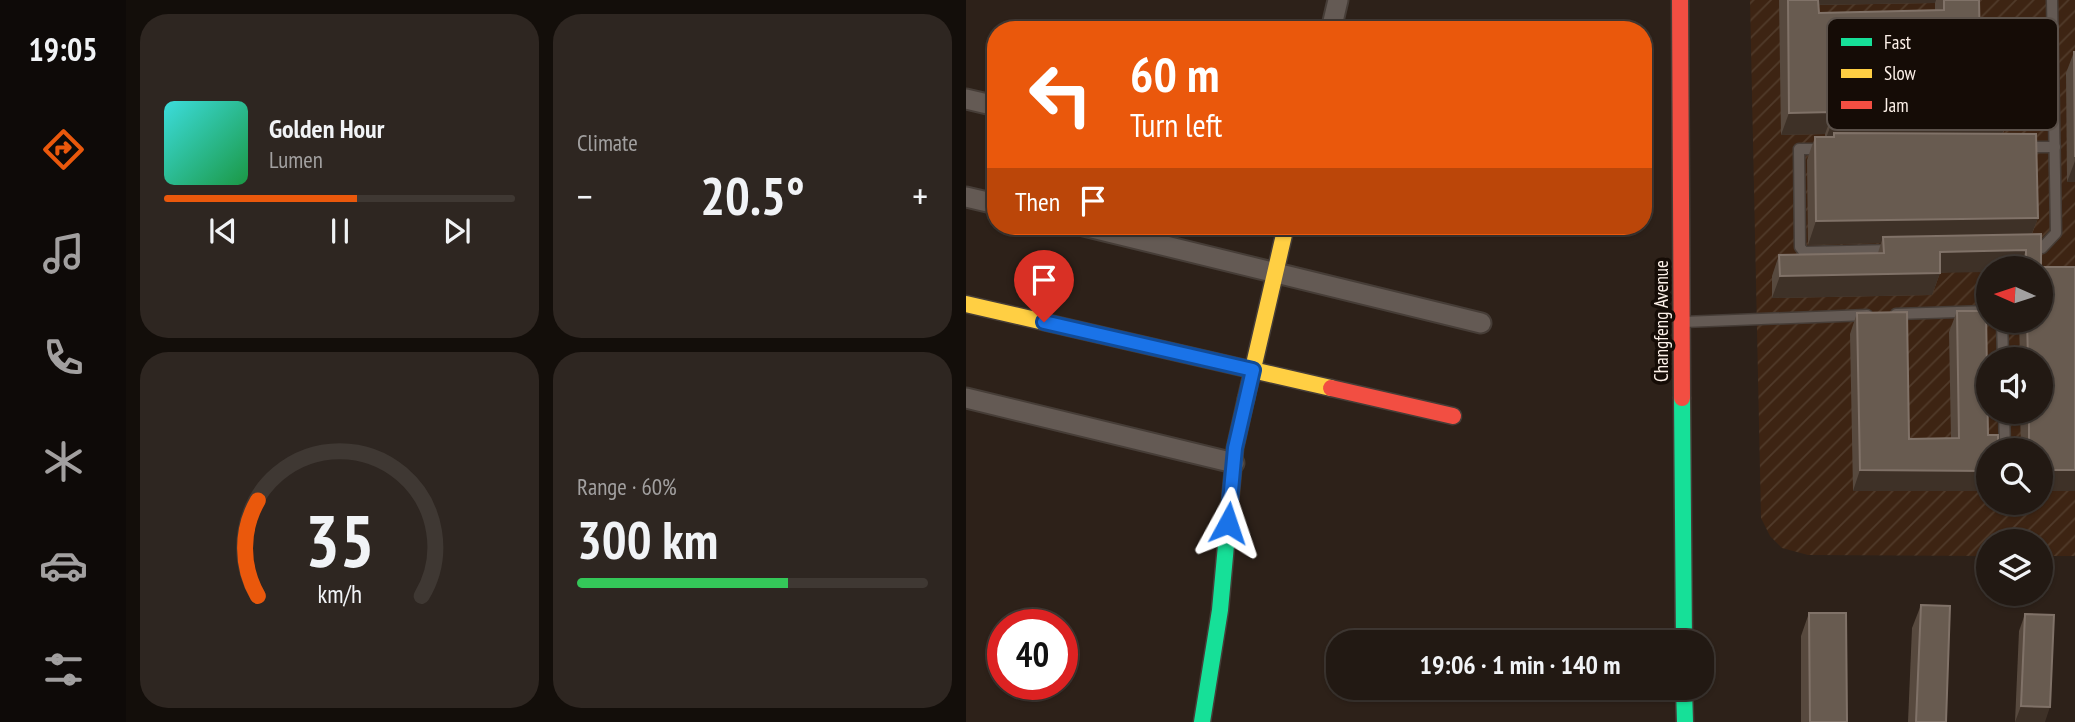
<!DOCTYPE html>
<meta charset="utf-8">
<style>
body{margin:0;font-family:"PT Sans Narrow",sans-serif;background:#2e2621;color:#f1f3f6;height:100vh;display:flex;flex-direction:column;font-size:26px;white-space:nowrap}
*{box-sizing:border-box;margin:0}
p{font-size:23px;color:#a2a0a0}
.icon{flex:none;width:38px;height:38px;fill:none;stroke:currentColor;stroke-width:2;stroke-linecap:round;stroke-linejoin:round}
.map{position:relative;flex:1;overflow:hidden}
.drawer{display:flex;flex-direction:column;gap:14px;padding:14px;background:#130e0a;width:840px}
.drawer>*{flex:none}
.top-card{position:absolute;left:21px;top:21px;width:665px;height:214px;border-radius:28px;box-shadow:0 2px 5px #0004,0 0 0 2px #3f3833;background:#ea580c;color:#fff;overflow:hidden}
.needle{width:46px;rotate:273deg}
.controls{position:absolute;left:1010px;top:256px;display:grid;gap:14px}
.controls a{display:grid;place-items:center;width:77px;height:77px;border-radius:50%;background:#221913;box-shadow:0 2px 5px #0004,0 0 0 2px #3f3833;font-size:35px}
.speed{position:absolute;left:21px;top:609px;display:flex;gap:14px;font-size:35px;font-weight:700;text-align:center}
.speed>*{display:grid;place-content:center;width:91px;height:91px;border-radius:50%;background:#221913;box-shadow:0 2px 5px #0004,0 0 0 2px #3f3833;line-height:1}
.speed .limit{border:10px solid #d22;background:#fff;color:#111}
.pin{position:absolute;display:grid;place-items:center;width:60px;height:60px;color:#fff;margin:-72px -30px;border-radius:50% 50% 50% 0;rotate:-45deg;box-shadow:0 0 7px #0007}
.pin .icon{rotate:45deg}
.me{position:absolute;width:77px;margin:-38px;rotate:5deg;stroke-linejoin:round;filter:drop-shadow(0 0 5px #0008)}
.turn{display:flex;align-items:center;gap:24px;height:147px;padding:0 28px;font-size:32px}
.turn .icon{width:91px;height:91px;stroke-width:2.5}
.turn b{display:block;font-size:49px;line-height:60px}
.then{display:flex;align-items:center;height:66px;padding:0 28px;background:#0003;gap:14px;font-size:26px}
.big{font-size:52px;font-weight:700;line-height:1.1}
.drawer .tile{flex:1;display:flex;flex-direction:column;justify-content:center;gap:10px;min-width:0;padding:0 24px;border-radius:28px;background:#2e2621}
.drawer .dial{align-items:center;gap:0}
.dial svg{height:182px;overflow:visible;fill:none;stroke:#3f3833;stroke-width:7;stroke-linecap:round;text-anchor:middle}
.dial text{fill:#f1f3f6;stroke:none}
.song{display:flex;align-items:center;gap:21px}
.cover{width:84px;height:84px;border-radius:10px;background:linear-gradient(135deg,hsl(180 70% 55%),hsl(140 70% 35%))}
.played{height:7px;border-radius:4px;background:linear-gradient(90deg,#ea580c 55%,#3f3833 55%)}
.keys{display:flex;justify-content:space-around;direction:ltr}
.heat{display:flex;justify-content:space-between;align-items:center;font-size:38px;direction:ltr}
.charge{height:10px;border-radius:5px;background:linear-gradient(90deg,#34c759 60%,#3f3833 0)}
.drawer .tiles{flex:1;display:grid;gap:14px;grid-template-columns:repeat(2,1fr)}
.trip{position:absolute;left:360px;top:630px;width:388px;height:70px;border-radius:28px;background:#221913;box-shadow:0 2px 5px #0004,0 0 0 2px #3f3833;font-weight:700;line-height:70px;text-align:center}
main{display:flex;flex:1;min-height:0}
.menu{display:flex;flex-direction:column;width:126px;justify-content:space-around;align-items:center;background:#0e0a08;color:#a2a0a0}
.menu .icon{width:49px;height:49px}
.menu .current{color:#ea580c}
.menu b{font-size:32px;color:#f1f3f6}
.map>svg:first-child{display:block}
.industrial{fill:url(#industrial-furrows);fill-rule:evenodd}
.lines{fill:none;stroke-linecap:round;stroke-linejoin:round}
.lane-casing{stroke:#463d37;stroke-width:13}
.street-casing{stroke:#463d37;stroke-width:23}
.fast-casing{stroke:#463d37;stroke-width:19}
.slow-casing{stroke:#463d37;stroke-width:19}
.jam-casing{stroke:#463d37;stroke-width:19}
.lane{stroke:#645a54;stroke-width:10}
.street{stroke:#645a54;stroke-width:19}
.fast{stroke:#16e098;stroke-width:16}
.slow{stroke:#ffcf43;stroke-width:16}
.jam{stroke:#f24e42;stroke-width:16}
.wall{fill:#57493e;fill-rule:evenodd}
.shaded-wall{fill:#3e3127}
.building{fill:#685b50;stroke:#807268;stroke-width:2}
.route-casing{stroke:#114b97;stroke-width:18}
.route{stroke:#1a73e8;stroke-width:12}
.labels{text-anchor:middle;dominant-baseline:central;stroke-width:7;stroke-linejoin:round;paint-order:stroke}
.street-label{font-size:19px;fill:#fdf1e9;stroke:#150c06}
.key{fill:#150c06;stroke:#5b514a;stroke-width:2}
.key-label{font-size:19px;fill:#fdf1e9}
</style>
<main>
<nav class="menu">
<b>19:05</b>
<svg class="icon current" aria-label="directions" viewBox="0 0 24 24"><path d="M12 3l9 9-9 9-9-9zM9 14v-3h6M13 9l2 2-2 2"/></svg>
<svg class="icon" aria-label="music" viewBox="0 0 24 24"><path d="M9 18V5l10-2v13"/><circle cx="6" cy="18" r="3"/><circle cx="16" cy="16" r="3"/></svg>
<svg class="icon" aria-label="phone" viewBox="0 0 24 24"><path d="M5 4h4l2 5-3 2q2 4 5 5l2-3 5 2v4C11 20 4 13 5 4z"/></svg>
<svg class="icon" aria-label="climate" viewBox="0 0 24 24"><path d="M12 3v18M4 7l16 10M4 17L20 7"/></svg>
<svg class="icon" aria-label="car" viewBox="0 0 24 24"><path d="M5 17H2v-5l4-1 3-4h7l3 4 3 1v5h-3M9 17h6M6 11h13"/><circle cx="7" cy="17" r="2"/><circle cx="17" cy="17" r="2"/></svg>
<svg class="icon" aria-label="filters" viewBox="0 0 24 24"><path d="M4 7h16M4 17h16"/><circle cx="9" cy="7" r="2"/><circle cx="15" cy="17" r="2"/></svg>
</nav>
<section class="drawer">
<div class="tiles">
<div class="tile">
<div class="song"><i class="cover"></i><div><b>Golden Hour</b><p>Lumen</p></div></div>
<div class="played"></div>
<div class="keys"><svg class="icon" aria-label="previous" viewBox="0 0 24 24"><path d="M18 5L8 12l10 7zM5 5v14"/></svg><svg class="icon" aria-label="pause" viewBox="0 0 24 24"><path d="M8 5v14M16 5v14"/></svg><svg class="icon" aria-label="next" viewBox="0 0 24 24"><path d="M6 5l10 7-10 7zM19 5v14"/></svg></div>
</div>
<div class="tile"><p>Climate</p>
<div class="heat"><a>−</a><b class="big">20.5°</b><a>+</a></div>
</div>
<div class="tile dial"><svg viewBox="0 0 100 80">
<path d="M14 69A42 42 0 1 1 86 69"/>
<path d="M14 69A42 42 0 0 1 14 27" stroke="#ea580c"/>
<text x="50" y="56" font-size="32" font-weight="700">35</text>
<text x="50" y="72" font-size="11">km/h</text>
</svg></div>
<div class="tile"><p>Range · 60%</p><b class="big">300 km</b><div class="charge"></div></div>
</div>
</section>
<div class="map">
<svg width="1109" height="722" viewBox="0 0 1109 722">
<defs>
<pattern id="industrial-furrows" width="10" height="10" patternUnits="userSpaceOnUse" patternTransform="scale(1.75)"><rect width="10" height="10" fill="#3d2413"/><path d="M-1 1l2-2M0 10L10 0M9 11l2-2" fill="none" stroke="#503a2a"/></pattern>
</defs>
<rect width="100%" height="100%" fill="#2d2119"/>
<!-- industrial -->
<path class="industrial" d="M784 0H1109V556H1075L1074 541H1022V556L842 555 816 548 804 536 795 518ZM1022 268H1074V320H1022ZM1022 359H1074V411H1022ZM1022 450H1074V502H1022Z"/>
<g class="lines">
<defs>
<g id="lane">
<path d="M1058 147H1089"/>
<path d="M857 149H833L834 247 838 252 926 250"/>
<path d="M1063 248H1076L1090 233 1086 0"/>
<path d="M930 314 1022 311"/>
<path d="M1036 320 1037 359"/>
<path d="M717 322 901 315"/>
<path d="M1038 411 1039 450"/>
</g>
<g id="street">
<path d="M365 30 372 0"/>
<path d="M0 99 30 106"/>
<path d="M0 197 30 204"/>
<path d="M118 226 515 323"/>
<path d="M0 398 268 463"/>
</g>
<g id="fast">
<path d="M716 398 718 642"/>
<path d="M718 688 719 722"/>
<path d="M236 722 254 610 269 448 280 399"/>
</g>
<g id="slow">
<path d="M0 304 365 388"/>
<path d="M280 399 320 226"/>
</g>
<g id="jam">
<path d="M714 0 716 398"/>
<path d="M365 388 487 416"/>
</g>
</defs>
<!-- lane casing -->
<use href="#lane" class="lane-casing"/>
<!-- street casing -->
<use href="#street" class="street-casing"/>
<!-- fast casing -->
<use href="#fast" class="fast-casing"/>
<!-- slow casing -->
<use href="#slow" class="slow-casing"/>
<!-- jam casing -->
<use href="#jam" class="jam-casing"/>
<!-- lane -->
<use href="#lane" class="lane"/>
<!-- street -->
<use href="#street" class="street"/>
<!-- fast -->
<use href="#fast" class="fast"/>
<!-- slow -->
<use href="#slow" class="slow"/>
<!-- jam -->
<use href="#jam" class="jam"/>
</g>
<!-- wall -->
<g class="wall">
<path d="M813 0H1013L1014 49 1042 118 1037 134 1072 218 1066 234 1075 267 1109 491H1074V450H1055L1054 411H1074V359H1054L1053 320H1074V268H1022L974 273 966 295 806 298V276L813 255 912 253 915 243 842 245 841 160 849 137H859V134L815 135ZM969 3V11L853 13 852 5Z"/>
<path d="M1108 52H1109V182H1101L1100 73Z"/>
<path d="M991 311 1022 435 887 491 884 334 891 313 943 439 985 438 983 332Z"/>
<path d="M955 605 980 722H942L946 628Z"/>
<path d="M843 613 881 722H835V636Z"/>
<path d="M1059 614 1079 722H1049L1053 631Z"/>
</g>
<!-- shaded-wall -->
<g class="shaded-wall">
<path d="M846 0H970L969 3 844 5Z"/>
<path d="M867 112 859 134 815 135 823 113Z"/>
<path d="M1042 118 1034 140 868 137V133L865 141H859L867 119Z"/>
<path d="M1109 161V182H1101Z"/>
<path d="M1072 218 1063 241 917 237 915 243 842 245 850 221Z"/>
<path d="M1060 250 1053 268H1022V272L966 273 974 252Z"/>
<path d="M974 273 966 295 806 298 814 276Z"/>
<path d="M894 470 1022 471V491H887Z"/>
<rect x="1074" y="470" width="35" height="21"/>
<path d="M1055 706 1084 707 1079 722H1049Z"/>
</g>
<!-- building -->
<g class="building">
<path d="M822 0H852L853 13 978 10V0H1013L1014 49 1041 48 1042 118 867 119V112L823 113Z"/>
<path d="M1108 52H1109V157Z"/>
<path d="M868 133 1070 134 1072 218 850 221 849 137H868Z"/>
<path d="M1075 234V267H1109V470H1074V450H1063V411H1074V359H1062L1061 320H1074V268H1060V250L974 252V273L814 276 813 255 918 253 917 237Z"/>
<path d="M991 311H1020L1022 435H1032V450H1022V471L894 470 891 313 941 312 943 439 993 438Z"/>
<path d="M955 605 984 606 980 722H950Z"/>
<path d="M843 613H880L881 722H844Z"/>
<path d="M1059 614 1088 615 1084 707 1055 706Z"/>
</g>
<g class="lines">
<defs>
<path id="route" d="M78 322 287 370 269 448 262 523"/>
</defs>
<!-- route casing -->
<use href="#route" class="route-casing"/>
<!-- route -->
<use href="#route" class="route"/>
</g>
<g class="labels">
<!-- street labels -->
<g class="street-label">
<text transform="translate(695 321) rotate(-90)">Changfeng Avenue</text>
</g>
</g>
<!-- legend -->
<rect x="861" y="18" width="231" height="112" rx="10" class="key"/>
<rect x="875" y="38" width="31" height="8" fill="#16e098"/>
<rect x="875" y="69" width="31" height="9" fill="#ffcf43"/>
<rect x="875" y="101" width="31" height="8" fill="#f24e42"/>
<g class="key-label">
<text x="918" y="49">Fast</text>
<text x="918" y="80">Slow</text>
<text x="918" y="112">Jam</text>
</g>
</svg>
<div class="controls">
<a><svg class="needle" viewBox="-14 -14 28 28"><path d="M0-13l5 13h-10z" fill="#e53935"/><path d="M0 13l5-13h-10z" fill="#a2a0a0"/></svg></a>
<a><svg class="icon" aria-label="sound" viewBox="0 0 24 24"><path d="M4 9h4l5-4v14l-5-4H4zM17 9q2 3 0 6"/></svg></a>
<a><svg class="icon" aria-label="search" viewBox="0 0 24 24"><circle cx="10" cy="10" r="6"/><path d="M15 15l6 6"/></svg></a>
<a><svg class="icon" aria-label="layers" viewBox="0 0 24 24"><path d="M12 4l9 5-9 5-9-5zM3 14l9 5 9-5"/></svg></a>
</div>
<div class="speed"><div class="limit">40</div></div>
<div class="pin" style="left:78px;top:322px;background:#d93025"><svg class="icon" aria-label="arrive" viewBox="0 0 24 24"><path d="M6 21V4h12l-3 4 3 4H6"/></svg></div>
<svg class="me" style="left:262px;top:523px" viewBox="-20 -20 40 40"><path d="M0-17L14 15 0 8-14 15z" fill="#1a73e8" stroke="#fff" stroke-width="4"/></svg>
<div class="trip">19:06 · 1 min · 140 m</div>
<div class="top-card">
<div class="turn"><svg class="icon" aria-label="left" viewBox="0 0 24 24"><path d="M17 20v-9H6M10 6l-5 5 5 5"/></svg><div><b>60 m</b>Turn left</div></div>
<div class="then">Then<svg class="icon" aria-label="arrive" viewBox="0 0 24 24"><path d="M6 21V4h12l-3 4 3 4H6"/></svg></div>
</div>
</div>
</main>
